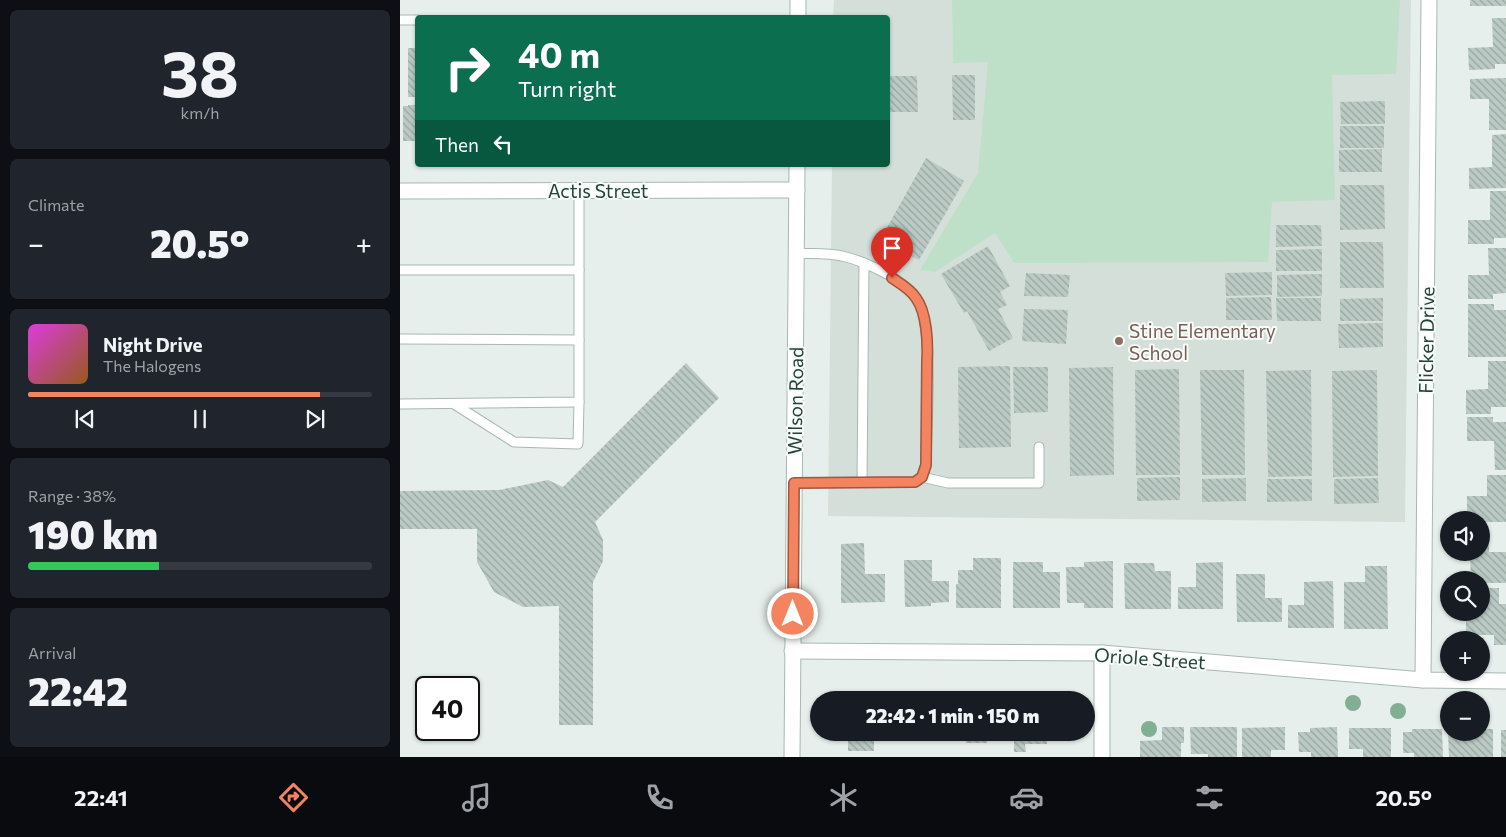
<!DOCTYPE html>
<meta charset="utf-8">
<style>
body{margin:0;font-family:Commissioner,sans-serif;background:#20242c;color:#f1f3f6;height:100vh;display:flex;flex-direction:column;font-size:19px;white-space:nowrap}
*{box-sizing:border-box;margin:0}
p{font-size:16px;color:#9ea1a6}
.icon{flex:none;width:28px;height:28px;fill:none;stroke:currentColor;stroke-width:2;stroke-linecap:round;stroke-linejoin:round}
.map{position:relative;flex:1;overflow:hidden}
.side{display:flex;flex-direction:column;gap:10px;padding:10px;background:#0d0f14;width:400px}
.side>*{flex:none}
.banner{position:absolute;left:15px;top:15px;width:475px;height:152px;border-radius:5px;box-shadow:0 1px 4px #0004;background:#0b6e4f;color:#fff;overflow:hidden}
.tools{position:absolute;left:1040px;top:511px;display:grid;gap:10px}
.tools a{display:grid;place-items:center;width:50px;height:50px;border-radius:50%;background:#171b24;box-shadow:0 1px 4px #0004;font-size:25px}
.speed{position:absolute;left:15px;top:676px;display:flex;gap:10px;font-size:25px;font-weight:700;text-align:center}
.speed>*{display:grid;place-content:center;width:65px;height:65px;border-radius:50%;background:#171b24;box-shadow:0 1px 4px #0004;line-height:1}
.speed .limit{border:2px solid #111;border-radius:8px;background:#fff;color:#111}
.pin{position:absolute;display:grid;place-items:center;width:42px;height:42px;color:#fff;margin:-51px -21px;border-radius:50% 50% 50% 0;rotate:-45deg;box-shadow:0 0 5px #0007}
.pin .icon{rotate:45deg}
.me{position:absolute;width:55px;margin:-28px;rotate:0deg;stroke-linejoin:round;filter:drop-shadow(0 0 4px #0008)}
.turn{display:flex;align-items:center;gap:18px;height:105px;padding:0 20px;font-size:22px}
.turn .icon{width:65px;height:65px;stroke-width:2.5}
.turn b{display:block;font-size:35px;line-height:42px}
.then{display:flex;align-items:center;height:48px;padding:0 20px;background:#0003;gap:10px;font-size:19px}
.big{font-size:38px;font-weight:800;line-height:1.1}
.side .card{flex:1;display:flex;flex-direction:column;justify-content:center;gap:8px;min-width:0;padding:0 18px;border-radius:8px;background:#20242c}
.side .dial{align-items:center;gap:0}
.dial b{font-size:65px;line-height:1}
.song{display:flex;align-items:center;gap:15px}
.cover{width:60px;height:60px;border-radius:8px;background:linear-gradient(135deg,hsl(300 70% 55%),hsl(30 70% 35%))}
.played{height:5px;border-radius:2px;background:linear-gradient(90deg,#f4845f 85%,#363941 85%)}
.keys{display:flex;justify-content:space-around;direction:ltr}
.heat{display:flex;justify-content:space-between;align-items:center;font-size:28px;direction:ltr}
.charge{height:8px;border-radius:4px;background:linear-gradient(90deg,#34c759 38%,#363941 0)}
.trip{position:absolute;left:410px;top:691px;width:285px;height:50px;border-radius:25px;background:#171b24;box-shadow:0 1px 4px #0004;font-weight:800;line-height:50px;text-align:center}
.tab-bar{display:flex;height:80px;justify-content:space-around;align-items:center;background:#090b0e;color:#9ea1a6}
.tab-bar .icon{width:35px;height:35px}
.tab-bar .current{color:#f4845f}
.tab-bar b{font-size:22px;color:#f1f3f6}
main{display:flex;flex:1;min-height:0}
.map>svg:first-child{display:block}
.built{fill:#d4dfda}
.pitch{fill:#bfe0c8}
.building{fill:url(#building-back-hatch)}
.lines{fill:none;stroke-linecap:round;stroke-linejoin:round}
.service-casing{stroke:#a8b8b2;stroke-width:11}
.minor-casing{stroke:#a8b8b2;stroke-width:17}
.tertiary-casing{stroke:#a8b8b2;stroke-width:17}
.service{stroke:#fff;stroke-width:9}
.minor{stroke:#fff;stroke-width:15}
.tertiary{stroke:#fff;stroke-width:15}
.tree{fill:#80af93}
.route-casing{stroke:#9f563e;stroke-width:12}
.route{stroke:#f4845f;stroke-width:9}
.education-dot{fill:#8d6e63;stroke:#f7fbf9;stroke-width:2}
.labels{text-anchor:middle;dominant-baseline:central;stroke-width:4;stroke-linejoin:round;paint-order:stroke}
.street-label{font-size:19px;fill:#24423a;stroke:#f7fbf9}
.education-label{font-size:19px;fill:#785e54;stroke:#f7fbf9;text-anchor:start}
</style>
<main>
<section class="side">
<div class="card dial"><b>38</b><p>km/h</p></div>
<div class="card"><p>Climate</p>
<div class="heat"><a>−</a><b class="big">20.5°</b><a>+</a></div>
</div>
<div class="card">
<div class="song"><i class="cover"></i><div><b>Night Drive</b><p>The Halogens</p></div></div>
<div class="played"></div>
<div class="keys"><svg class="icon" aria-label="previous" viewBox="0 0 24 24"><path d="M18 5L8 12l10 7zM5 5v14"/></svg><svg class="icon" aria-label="pause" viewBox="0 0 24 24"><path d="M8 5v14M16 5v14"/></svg><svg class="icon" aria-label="next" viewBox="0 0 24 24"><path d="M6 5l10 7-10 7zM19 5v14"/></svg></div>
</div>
<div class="card"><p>Range · 38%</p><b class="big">190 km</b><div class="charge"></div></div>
<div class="card"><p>Arrival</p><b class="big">22:42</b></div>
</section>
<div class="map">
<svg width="1106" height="757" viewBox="0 0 1106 757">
<defs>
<pattern id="building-back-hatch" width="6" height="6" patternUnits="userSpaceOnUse" patternTransform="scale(1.25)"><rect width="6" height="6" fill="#bbcac4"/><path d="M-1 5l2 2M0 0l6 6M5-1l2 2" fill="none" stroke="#98a6a0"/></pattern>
</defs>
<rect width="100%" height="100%" fill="#e6efeb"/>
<!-- built -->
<path class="built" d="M434 0H1011L1005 522 428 516 432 165H488V18L433 17Z"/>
<!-- pitch -->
<path class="pitch" d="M552 0H1000L996 74 932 75 935 200 872 202 868 262 614 263 595 233 535 272 520 270 578 173 588 62 553 63Z"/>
<!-- building -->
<g class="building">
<rect x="1070" y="0" width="36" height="6"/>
<path d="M1092 18H1106V64H1095V69L1069 70 1068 48 1093 47Z"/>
<rect x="8" y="48" width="10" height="49"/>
<path d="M552 75H575V120H553Z"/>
<path d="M488 76H517L518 112H488Z"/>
<path d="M1106 78V130H1089V99H1070V79Z"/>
<path d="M985 101V124H941L940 102Z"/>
<path d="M8 105H18V141H3V106H8Z"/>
<rect x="940" y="126" width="44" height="22"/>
<path d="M1106 134V188L1069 189V168L1092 167V135Z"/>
<path d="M982 149V172H939V150Z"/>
<path d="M526 158 564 181 519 260 480 240Z"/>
<path d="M940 185H984L985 229 940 230Z"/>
<path d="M1090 191H1106V238H1094V244H1068V220H1090Z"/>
<path d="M876 225H921L922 246 876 247Z"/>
<path d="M940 242H983L984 288H940Z"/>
<path d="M588 246 610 286 600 292 607 305 598 309 613 338 589 351 567 311 564 313 541 274Z"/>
<path d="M1088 248H1106V293L1093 294V299H1068V275H1089Z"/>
<path d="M922 249V271H876V250Z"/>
<path d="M872 272V295L826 296 825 273Z"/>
<path d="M626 273 670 275 668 297 624 296Z"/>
<path d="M922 274V296L877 297V275Z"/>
<path d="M871 297 872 320H826V298Z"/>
<path d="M876 298H921V321H877Z"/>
<path d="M983 298V321H940V299Z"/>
<path d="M1068 304H1094V310H1106V357H1068Z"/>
<path d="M624 309 668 310 666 344 622 341Z"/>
<path d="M983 323V347L939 348 938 324Z"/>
<path d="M1088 361H1106V407H1091V414H1066V390L1088 389Z"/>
<path d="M286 363 319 398 195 522 203 540V561L193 582V725H159V606L123 607 94 592 77 562V529H0V491L99 490 148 480 163 487Z"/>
<path d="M610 366 611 447 559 448 558 367Z"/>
<path d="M613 367H648V412L614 413Z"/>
<path d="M713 367 714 475 670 476 669 368Z"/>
<path d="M779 369 780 475H736L735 370Z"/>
<path d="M800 370H844L845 475H802Z"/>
<path d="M911 370 912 476 868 477 866 371Z"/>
<path d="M977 370 978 476 933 477 932 371Z"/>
<path d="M1067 417H1093V422H1106V470H1095L1094 441H1067Z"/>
<path d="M1087 475H1106V522H1081V520H1067V496H1087Z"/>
<path d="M780 477V500L737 501V478Z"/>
<path d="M846 478V501L802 502V479Z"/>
<path d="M978 478 979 503 934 504V479Z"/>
<path d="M867 479H912V501L867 502Z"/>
<path d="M1089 532V552H1106V583H1081V580H1071L1070 555H1066V552H1081V533Z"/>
<path d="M464 543 465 574H485V602L441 603V544Z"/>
<path d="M573 558H601V608H556V584H558V570H573Z"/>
<path d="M504 560H532V581H549V602L531 603V606L505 607Z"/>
<path d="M713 561V608H684V603H667L666 567H684V562Z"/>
<path d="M613 562H643V572H660V608H613Z"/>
<path d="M823 562V609H778V587H796V563Z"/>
<path d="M724 563H754L755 571H771V609H725Z"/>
<path d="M965 566H987L988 629H944V582H965Z"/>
<path d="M836 574H865V598H882V622H837Z"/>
<path d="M933 581 934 628H888V605H904V582Z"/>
<path d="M1081 588H1099V604H1106V645H1094V635H1066V612H1081Z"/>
<path d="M762 727H784V743H781V757H740V741L762 740Z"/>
<path d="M790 727H837V757H808V754H791Z"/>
<path d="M885 727V750H871V757H842V728Z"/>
<path d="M937 727 938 757H911V752H899L898 732H910V728Z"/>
<path d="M949 728H991V757H963V749H949Z"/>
<path d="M1012 729H1042L1043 757H1014V753H1003V732H1012Z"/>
<path d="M1081 729H1093V757H1049L1048 734 1049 732H1081Z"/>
<rect x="1101" y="730" width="5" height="27"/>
<rect x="448" y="732" width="26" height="19"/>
<rect x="566" y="732" width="21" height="11"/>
<path d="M614 732H647V744H625L626 752H614Z"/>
</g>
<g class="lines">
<defs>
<g id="service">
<path d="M0 20H18"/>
<path d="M0 270H179"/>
<path d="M0 339 179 340"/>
<path d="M0 404 179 402V191"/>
<path d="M54 404 114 442 178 444 179 402"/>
<path d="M522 477 548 483H639V447"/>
<path d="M462 482 464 263"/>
<path d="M394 483 515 482 522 477 526 465C526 430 535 325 517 299 504 279 464 261 442 256 427 253 411 254 396 253"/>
</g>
<g id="minor">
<path d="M0 191 397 190"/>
<path d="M392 651 702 653 1023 680 1106 681"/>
<path d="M1023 680 1029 0"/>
<path d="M702 757V653"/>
</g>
<g id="tertiary">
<path d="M398 18V0"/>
<path d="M392 757 397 165"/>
</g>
</defs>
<!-- service casing -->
<use href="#service" class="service-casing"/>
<!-- minor casing -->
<use href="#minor" class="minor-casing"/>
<!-- tertiary casing -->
<use href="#tertiary" class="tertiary-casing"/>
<!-- service -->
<use href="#service" class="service"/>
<!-- minor -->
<use href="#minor" class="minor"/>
<!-- tertiary -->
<use href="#tertiary" class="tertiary"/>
</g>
<!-- trees -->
<g class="tree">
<circle cx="953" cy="703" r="8"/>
<circle cx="998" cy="711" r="8"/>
<circle cx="749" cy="729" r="8"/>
</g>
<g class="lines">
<defs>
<path id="route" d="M393 614 394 483 515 482 522 477 526 465 527 361C528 343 527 313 516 298 510 289 501 284 492 278"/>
</defs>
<!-- route casing -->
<use href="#route" class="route-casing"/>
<!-- route -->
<use href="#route" class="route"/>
</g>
<!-- markers -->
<circle class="education-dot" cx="719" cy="341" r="5"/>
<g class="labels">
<!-- street labels -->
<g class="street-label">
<text x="198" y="190">Actis Street</text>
<text transform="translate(1026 340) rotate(-89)">Flicker Drive</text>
<text transform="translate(395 401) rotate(-89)">Wilson Road</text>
<text transform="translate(750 658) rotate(4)">Oriole Street</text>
</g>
<!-- education labels -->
<g class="education-label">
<text x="729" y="330">Stine Elementary<tspan x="729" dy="22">School</tspan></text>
</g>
</g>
</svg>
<div class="tools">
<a><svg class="icon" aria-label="sound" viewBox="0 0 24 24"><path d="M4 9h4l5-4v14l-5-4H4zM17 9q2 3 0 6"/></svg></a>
<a><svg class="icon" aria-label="search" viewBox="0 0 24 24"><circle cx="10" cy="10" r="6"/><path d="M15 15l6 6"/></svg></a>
<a>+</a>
<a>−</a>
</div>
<div class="speed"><div class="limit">40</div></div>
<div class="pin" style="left:492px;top:278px;background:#d93025"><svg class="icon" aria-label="arrive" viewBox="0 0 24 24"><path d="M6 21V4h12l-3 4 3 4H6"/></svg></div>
<svg class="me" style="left:393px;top:614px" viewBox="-20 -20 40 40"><circle r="17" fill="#f4845f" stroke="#fff" stroke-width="3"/><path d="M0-11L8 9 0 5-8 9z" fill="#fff"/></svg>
<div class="trip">22:42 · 1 min · 150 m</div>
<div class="banner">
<div class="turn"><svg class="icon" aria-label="right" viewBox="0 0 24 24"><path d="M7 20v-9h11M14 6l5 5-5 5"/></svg><div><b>40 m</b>Turn right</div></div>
<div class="then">Then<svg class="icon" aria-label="left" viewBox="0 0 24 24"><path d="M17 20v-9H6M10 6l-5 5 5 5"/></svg></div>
</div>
</div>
</main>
<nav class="tab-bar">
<b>22:41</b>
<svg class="icon current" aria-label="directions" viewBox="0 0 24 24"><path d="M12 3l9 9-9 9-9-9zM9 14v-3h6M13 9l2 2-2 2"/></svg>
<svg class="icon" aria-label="music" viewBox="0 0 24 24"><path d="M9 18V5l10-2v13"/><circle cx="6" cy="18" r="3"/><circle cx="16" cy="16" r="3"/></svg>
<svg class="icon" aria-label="phone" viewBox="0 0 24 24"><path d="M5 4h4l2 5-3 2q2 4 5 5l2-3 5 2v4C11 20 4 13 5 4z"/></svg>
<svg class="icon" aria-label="climate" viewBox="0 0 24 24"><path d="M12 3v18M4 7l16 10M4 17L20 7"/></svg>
<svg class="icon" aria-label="car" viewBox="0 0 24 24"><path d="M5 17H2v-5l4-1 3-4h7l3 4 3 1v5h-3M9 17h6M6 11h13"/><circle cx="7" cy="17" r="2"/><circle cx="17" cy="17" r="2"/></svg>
<svg class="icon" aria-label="filters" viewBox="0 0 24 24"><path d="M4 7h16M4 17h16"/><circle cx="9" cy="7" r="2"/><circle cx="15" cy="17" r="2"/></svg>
<b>20.5°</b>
</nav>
